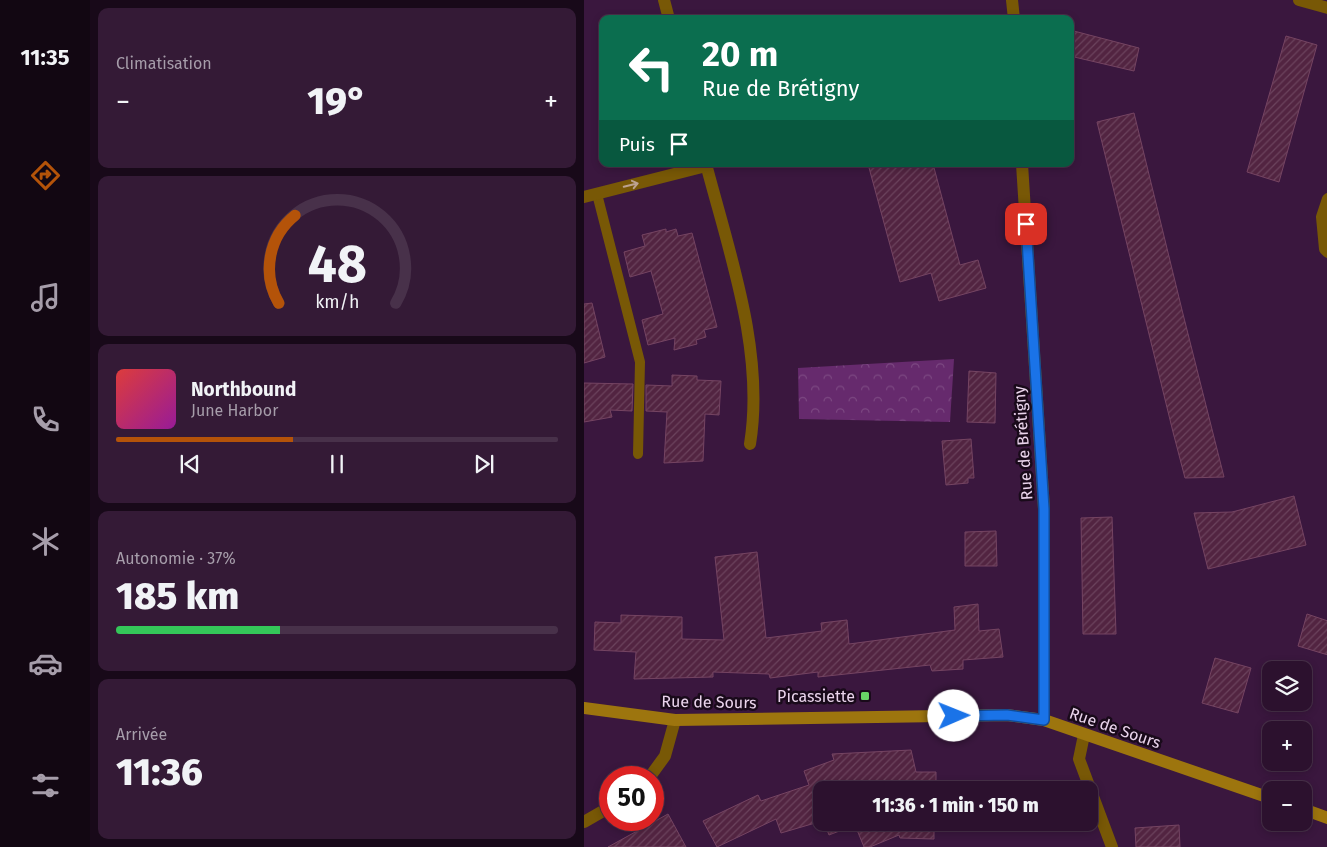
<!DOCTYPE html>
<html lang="fr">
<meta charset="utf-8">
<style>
body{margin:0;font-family:"Fira Sans",sans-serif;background:#341a36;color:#f1f3f6;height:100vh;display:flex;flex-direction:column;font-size:19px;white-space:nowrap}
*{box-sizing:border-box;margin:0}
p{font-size:16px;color:#a69daa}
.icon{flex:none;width:28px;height:28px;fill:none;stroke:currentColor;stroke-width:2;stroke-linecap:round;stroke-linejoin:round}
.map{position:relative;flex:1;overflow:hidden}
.side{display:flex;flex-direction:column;gap:8px;padding:8px;background:#180919;width:494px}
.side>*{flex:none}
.hud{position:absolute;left:15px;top:15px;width:475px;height:152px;border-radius:10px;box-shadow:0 2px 8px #0003,0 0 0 1px #48314a;background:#0b6e4f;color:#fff;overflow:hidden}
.tools{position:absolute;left:678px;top:661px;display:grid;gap:10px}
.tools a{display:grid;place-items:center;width:50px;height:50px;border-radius:10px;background:#2c112e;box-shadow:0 2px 8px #0003,0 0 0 1px #48314a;font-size:25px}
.speed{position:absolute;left:15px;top:766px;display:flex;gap:10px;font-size:25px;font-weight:700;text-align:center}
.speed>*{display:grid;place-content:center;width:65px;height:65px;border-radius:50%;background:#2c112e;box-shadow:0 2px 8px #0003,0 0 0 1px #48314a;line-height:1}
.speed .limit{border:8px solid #d22;background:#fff;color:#111}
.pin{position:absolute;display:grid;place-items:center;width:42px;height:42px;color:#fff;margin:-21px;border-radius:10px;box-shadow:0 2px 8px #0006}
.me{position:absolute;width:55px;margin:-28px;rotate:89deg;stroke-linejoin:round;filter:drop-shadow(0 0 4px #0008)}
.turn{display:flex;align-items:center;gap:18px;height:105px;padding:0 20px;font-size:22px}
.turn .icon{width:65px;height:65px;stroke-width:2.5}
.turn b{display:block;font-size:35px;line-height:42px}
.then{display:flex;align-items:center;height:48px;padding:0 20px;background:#0003;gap:10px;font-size:19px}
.big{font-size:38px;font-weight:800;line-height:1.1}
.side .card{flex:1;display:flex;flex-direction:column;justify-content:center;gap:8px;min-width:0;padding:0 18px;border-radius:10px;background:#341a36}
.side .dial{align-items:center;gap:0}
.dial svg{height:130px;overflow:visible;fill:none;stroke:#48314a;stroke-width:7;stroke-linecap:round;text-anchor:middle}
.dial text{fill:#f1f3f6;stroke:none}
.song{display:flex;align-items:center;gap:15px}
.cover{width:60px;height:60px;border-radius:8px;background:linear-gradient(135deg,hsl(0 70% 55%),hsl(300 70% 35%))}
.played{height:5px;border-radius:2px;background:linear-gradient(90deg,#b45309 40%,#48314a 40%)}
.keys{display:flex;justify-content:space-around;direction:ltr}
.heat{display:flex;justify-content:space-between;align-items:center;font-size:28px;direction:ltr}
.charge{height:8px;border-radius:4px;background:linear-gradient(90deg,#34c759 37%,#48314a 0)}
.trip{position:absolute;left:229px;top:781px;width:285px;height:50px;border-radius:10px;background:#2c112e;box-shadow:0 2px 8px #0003,0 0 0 1px #48314a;font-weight:800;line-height:50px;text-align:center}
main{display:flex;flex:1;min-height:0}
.tabs{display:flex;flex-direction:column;width:90px;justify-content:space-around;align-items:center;background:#120712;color:#a69daa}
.tabs .icon{width:35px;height:35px}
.tabs .selected{color:#b45309}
.tabs b{font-size:22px;color:#f1f3f6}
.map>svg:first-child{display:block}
.forest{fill:url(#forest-crowns)}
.building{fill:url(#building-hatch);stroke:#754462}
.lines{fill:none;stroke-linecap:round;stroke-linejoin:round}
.lane{stroke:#785806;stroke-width:10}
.street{stroke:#785806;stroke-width:12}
.secondary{stroke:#9d750e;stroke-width:12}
.oneway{stroke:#bca290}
.route-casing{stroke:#114b97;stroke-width:12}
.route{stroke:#1a73e8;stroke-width:9}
.poi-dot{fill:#67d465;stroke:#190a1a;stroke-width:2}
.labels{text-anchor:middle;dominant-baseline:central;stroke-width:5;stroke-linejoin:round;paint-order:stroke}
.street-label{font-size:16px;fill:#ead4ec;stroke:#190a1a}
.poi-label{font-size:16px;fill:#ead4ec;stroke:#190a1a;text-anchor:end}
</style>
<main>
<nav class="tabs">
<b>11:35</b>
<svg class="icon selected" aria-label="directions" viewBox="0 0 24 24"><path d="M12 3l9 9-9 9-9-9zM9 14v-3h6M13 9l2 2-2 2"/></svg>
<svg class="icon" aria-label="music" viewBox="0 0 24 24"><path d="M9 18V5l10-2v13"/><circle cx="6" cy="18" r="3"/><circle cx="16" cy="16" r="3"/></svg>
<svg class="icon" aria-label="phone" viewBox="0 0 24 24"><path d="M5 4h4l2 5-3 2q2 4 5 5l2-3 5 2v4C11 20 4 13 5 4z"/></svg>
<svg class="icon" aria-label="climate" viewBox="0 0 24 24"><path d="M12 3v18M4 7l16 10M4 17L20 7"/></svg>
<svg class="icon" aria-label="car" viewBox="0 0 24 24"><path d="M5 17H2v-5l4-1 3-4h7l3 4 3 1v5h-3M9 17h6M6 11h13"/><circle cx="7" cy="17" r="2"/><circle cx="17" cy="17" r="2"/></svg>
<svg class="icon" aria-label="filters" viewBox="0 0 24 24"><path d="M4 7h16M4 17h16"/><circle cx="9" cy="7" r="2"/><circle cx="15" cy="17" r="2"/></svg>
</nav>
<section class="side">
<div class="card"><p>Climatisation</p>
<div class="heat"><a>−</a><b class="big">19°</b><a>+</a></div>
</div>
<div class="card dial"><svg viewBox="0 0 100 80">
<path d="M14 69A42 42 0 1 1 86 69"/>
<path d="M14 69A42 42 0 0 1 24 15" stroke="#b45309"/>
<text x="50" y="56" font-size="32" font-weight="700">48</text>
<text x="50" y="72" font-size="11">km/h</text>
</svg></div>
<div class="card">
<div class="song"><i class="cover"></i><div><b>Northbound</b><p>June Harbor</p></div></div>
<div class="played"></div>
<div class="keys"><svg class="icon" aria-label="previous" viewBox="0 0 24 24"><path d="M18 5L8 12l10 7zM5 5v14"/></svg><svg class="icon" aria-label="pause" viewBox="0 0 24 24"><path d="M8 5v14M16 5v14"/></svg><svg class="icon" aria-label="next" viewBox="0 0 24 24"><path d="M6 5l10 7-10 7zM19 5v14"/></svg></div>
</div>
<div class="card"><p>Autonomie · 37%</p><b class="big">185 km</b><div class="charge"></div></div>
<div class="card"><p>Arrivée</p><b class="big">11:36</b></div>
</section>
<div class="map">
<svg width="744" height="847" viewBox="0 0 744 847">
<defs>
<pattern id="forest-crowns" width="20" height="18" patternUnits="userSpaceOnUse" patternTransform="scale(1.25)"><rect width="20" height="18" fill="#662a6d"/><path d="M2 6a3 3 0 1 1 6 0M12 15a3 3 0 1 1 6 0" fill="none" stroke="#7c4882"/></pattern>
<pattern id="building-hatch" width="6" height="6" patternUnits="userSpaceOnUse" patternTransform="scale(1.25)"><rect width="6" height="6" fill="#522441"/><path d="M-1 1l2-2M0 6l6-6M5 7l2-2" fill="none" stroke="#6b435d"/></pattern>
</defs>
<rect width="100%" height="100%" fill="#3a173e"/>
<!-- forest -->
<path class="forest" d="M370 359 366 422 215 419 214 368Z"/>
<!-- building -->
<g class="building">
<path d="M486 30 555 48 550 71 486 56Z"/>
<path d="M702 36 733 45 695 182 663 172Z"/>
<path d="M550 113 599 314 640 477 601 478 589 432 513 122Z"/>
<path d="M284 164H349L376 265 394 260 402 288 355 301 347 273 316 282Z"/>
<path d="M82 229V232L92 229 94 236 108 233 133 327 120 330 122 337 112 340 113 344 90 350 91 338 64 345 58 320 79 314 67 271 46 277 40 252 61 246 58 235Z"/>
<path d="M8 303 21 357 0 363V304Z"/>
<path d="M385 371 412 373 411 423 383 422Z"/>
<path d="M88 375 113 376V380L137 381 135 415 121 414 119 461 80 463 83 412 62 411V385L88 386Z"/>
<path d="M0 383 49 384 48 411 26 410 28 417 0 422Z"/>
<path d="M387 439 390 478H384V483L362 485 358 441Z"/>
<path d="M710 496 722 545 624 569 610 513 648 512Z"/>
<path d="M528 517 532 634H499L497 518Z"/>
<path d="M412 531 413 566H381V532Z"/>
<path d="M173 552 182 638 238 631 237 623 263 620 265 644 371 630 370 607 394 604 395 631 415 629 419 657 379 660V669L348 671 346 665 234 677V672L186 678 185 674 129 672V677L50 679 52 652 10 650 11 622 37 623V615L98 617V639L140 640 131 557Z"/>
<path d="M723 614 744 621V655L714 646Z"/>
<path d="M631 658 667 668 654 713 618 703Z"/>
<path d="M327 750 332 772H352V790H238V821L197 833 192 819 133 847 119 821 174 795 177 801 225 785 220 771 250 760 248 754Z"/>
<path d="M84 814 102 847H24Z"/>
<path d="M240 822H350V839L316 838 315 835 286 847H280L271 825 245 835Z"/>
<path d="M595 825 596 847H552L551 828Z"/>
</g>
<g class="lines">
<!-- lane -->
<path class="lane" d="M13 194 56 362 54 454"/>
<!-- street -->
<g class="street">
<path d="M80 0 85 19"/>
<path d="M428 0 430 19"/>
<path d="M715 0 744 8"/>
<path d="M122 164C145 252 181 352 166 444"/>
<path d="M438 164 460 509V720"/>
<path d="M0 197 122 166"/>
<path d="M744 199 738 217 741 249 744 252"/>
<path d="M500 735 495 759 528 847"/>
<path d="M65 778 81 756 91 720"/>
<path d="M0 822 26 807"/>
</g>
<!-- secondary -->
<g class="secondary">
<path d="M0 708 91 720 423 715 460 720 686 798"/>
<path d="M719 809 744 818"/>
</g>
</g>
<!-- one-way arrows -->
<defs><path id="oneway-shaft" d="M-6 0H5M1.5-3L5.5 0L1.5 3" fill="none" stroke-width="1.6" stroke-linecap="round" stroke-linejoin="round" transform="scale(1.25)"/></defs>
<use class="oneway" href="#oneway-shaft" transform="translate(47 185) rotate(-14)"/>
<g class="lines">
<defs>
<path id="route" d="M370 716 423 715 460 720V509L442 224"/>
</defs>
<!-- route casing -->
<use href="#route" class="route-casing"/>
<!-- route -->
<use href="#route" class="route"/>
</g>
<!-- markers -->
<rect class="poi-dot" x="276" y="691" width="10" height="10" rx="2.5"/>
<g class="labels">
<!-- street labels -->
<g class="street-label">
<text transform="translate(439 443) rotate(-94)">Rue de Brétigny</text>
<text transform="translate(125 702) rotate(1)">Rue de Sours</text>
<text transform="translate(531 728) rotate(19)">Rue de Sours</text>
</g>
<!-- poi labels -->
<g class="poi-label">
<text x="271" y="696">Picassiette</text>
</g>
</g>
</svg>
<div class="tools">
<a><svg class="icon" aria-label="layers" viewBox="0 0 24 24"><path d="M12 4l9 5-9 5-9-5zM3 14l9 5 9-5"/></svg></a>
<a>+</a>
<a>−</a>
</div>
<div class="speed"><div class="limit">50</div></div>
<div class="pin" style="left:442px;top:224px;background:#d93025"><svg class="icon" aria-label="arrive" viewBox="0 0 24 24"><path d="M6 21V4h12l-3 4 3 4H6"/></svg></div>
<svg class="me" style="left:370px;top:716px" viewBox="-20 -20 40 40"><circle r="19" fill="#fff"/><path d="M0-13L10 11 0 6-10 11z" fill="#1a73e8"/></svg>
<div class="trip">11:36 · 1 min · 150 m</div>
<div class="hud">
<div class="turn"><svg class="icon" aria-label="left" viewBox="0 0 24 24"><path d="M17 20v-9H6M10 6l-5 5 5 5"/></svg><div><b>20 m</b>Rue de Brétigny</div></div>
<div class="then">Puis<svg class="icon" aria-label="arrive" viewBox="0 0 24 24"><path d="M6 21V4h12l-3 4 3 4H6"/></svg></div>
</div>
</div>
</main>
